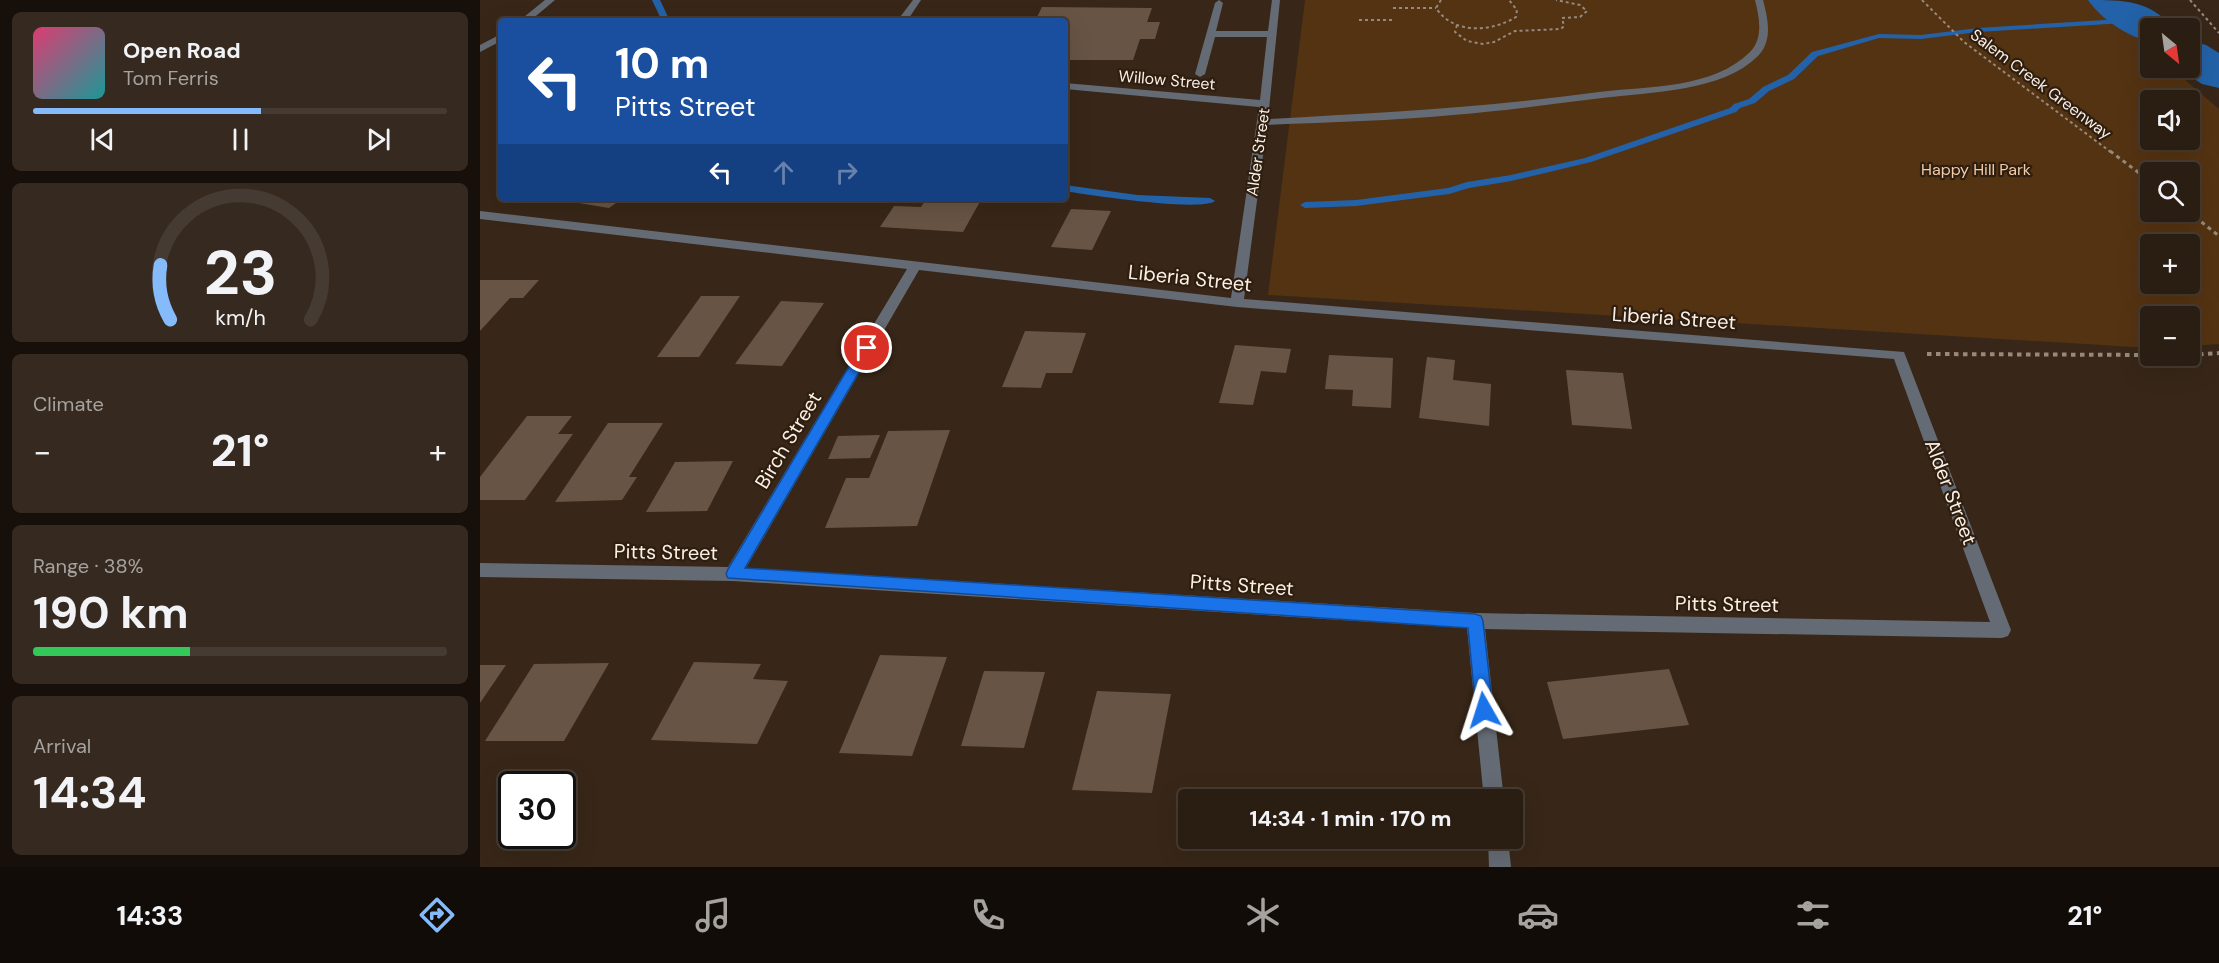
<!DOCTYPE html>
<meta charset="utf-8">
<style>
body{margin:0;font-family:"DM Sans",sans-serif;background:#362a20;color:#f1f3f6;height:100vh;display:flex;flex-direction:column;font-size:22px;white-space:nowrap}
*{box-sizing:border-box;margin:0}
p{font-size:20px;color:#a5a29f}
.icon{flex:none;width:33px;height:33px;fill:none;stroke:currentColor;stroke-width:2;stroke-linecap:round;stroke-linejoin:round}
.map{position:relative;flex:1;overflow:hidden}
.side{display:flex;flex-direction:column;gap:12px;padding:12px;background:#17100a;width:480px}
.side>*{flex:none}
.hud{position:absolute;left:18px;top:18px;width:570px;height:183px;border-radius:6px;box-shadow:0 6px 24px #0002,0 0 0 2px #463b32;background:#1a4fa0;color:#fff;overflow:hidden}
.needle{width:39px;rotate:151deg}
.tools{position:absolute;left:1660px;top:18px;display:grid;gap:12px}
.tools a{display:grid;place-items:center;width:60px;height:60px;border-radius:6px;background:#2a1d12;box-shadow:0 6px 24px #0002,0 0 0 2px #463b32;font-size:30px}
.speed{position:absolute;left:18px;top:771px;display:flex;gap:12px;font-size:30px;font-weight:700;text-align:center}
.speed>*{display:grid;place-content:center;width:78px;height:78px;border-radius:50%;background:#2a1d12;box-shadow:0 6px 24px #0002,0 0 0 2px #463b32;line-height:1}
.speed .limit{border:3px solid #111;border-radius:9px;background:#fff;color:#111}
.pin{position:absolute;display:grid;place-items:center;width:51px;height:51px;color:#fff;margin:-26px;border:3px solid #fff;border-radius:50%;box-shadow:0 2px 6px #0007}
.me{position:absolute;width:66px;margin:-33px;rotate:354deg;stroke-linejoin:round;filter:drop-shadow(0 0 4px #0008)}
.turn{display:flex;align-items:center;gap:21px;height:126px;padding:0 18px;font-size:27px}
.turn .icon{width:78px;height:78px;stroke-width:2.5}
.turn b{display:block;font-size:42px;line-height:51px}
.lanes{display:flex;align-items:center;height:57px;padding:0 18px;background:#0003;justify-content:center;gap:30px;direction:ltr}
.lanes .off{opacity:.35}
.big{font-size:45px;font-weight:700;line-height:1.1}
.side .widget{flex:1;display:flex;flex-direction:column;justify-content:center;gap:9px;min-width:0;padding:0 21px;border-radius:9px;background:#362a20}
.side .dial{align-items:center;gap:0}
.dial svg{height:156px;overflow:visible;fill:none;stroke:#463b32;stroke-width:7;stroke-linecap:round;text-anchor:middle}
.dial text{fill:#f1f3f6;stroke:none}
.song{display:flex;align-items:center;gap:18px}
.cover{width:72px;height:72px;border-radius:9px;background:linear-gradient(135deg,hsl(340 70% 55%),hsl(180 70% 35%))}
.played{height:6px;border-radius:3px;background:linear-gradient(90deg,#86bbfb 55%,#463b32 55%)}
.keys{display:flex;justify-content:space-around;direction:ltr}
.heat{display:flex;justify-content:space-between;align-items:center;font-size:33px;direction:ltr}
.charge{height:9px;border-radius:4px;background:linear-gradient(90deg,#34c759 38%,#463b32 0)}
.trip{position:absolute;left:698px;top:789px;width:345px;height:60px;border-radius:6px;background:#2a1d12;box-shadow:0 6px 24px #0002,0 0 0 2px #463b32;font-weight:700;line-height:60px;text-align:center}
.dock{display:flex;height:96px;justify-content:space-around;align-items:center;background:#110c07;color:#a5a29f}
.dock .icon{width:42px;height:42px}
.dock .on{color:#86bbfb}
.dock b{font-size:27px;color:#f1f3f6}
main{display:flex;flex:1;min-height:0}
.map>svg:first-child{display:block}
.green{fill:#543312;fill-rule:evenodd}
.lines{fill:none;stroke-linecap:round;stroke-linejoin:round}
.stream{fill:#2362a8;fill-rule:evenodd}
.river{fill:#2362a8;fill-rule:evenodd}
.building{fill:#675444}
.path-far2{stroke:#97897d;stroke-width:2;stroke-dasharray:3 3;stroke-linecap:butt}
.path-far1{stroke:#97897d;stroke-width:3;stroke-dasharray:4 4;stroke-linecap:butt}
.path{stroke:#97897d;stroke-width:4;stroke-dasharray:4.5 4.5;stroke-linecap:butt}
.minor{fill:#656b74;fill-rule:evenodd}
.route{fill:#1a73e8;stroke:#114b97;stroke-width:1.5}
.labels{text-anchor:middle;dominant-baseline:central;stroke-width:4.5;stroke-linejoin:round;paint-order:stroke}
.far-street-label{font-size:16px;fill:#fbefe6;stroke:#2e1e0f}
.far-park-label{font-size:16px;fill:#f3cba9;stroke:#2e1e0f}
.street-label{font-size:20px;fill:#fbefe6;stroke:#2e1e0f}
</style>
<main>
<section class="side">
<div class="widget">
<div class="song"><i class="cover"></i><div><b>Open Road</b><p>Tom Ferris</p></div></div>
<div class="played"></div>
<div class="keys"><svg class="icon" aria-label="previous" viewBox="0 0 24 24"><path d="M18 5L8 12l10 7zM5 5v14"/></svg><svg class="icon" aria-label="pause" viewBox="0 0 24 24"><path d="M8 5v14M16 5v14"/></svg><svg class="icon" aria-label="next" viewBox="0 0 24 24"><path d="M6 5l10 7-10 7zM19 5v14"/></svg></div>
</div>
<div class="widget dial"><svg viewBox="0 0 100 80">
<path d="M14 69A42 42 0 1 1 86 69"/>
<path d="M14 69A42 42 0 0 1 9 41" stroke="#86bbfb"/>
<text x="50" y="56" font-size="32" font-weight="700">23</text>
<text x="50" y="72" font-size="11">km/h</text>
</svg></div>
<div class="widget"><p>Climate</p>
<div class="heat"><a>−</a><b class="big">21°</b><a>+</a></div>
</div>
<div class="widget"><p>Range · 38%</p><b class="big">190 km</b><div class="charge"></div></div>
<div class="widget"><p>Arrival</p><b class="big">14:34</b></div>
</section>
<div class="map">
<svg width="1739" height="867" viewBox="0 0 1739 867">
<rect width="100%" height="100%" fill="#382718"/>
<!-- green -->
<path class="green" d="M825 0H1613L1671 50V68H1691L1739 109V344L1710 346V316H1671V348L788 295ZM1671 100H1710V140H1671ZM1671 172H1710V212H1671ZM1671 244H1710V284H1671Z"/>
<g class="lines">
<!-- stream -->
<g class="stream">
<path d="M172 0H180L190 21H182Z"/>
<path d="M1657 18 1661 20 1660 22 1498 32 1441 39 1399 38 1338 56 1314 79 1289 91 1275 103 1260 108 1256 112 1111 162 1031 181 989 188 969 194 876 206 825 208 820 205 825 202 876 200 968 188 987 182 1031 175 1105 158 1250 108 1254 104 1269 99 1283 87 1308 75 1332 52 1399 34 1441 35 1498 28Z"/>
<path d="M585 185 657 195 730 198 735 201C720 212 609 195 585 191Z"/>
</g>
<!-- river -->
<g class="river">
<path d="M1608 0C1643 0 1670 0 1693 28H1671V42C1648 37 1621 19 1608 0Z"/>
<path d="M1710 41 1726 45 1739 53V88L1722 84 1698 68H1710Z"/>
</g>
</g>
<!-- building -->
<g class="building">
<path d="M562 7 672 8 667 22H680L675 39H660L653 60H585V21H555Z"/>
<path d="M105 198H143L129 208 99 203Z"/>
<path d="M447 198H502L483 232 400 227 414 206 441 207Z"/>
<path d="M591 209 631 211 612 250 571 247Z"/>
<path d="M0 280H59L43 298H30L0 331Z"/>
<path d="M221 296H260L219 357H177Z"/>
<path d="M301 301 344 303 302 366 255 364Z"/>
<path d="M545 331 606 333 592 373H566L561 388 522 387Z"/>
<path d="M755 345 811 349 806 373 781 371 773 405 739 403Z"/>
<path d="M849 355 913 358 911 408 872 406 873 390 845 389Z"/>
<path d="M947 357 975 360 973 380 1011 384 1009 426 939 418Z"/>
<path d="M1086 370 1143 373 1152 429 1092 425Z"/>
<path d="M47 416H92L78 434H93L45 500H0V477Z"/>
<path d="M128 423H183L149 477H157L142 500 75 502Z"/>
<path d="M470 430 437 526 345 528 366 478H389L408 431Z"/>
<path d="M400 435 390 458 348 459 358 436Z"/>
<path d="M253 461 227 511 166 512 195 462Z"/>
<path d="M400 655 467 657 432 756 359 753Z"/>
<path d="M214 662 281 664 273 679 308 681 277 744 171 740Z"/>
<path d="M129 663 84 741H5L54 664Z"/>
<path d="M0 665H26L0 703Z"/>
<path d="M1189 669 1209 725 1083 739 1067 682Z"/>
<path d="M504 671 565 672 544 748 481 746Z"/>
<path d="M617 691 691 694 672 793 592 790Z"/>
</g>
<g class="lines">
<!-- path-far2 -->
<g class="path-far2">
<path d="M961 0 956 8C974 35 1011 32 1036 17L1037 10 1029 0"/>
<path d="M1442 0 1484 42 1632 153"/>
<path d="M1710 0 1739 33"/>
<path d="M913 8H956"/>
<path d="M879 20H913"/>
<path d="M977 25 975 32 987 41 1003 44 1014 42 1035 31 1081 29 1084 26 1082 18 1100 17 1107 11 1100 5 1076 0"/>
</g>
<!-- path-far1 -->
<g class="path-far1">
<path d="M1630 151 1671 182"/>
<path d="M1709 212 1739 236"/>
</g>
<!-- path -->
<g class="path">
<path d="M1447 354 1671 355"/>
<path d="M1710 355 1739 353"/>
<path d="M1680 356H1693"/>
</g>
<!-- minor -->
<g class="minor">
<path d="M65 0H75L50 21H39Z"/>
<path d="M433 0H441L427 21H417Z"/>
<path d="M739 0 743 3 736 31H788L792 0H800L788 119C899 113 1009 107 1119 92 1168 86 1233 89 1270 52 1284 38 1279 16 1275 0H1283C1288 19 1293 40 1278 56 1242 92 1170 92 1122 98 1073 104 1023 111 973 115 912 121 849 122 787 125L764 299 1424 352 1531 630 1528 636 1522 638 1005 629 1024 800H1004L987 628 253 581 0 577V563L248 567 427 269 0 219V211L751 298 779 107 585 89V83L780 100 787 37H735L725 74 720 77 715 74 735 3ZM439 270 757 307 1414 359 1510 622 995 613 266 568Z"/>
<path d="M21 34V41L0 52V45Z"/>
<path d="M1008 838H1028L1031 867H1009Z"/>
</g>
</g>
<!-- route -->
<path class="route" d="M387 344 393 348 265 568 995 614 1001 616 1003 621 1013 710 1010 716 1004 718 998 716 996 710 988 628 248 578 246 574 248 569 382 345Z"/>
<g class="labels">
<!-- far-street labels -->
<g class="far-street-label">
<text transform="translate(687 80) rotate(5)">Willow Street</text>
<text transform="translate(1561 84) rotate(37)">Salem Creek Greenway</text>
<text transform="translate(778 152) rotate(-82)">Alder Street</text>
</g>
<!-- far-park labels -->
<g class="far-park-label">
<text x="1496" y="169">Happy Hill Park</text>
</g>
<!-- street labels -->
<g class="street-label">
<text transform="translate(710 278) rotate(6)">Liberia Street</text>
<text transform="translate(1194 318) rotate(4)">Liberia Street</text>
<text transform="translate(308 440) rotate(-59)">Birch Street</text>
<text transform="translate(1471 492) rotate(69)">Alder Street</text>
<text transform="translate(186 552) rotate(1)">Pitts Street</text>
<text transform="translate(762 585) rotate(4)">Pitts Street</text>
<text transform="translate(1247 604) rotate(1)">Pitts Street</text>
</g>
</g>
</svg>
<div class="tools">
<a><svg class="needle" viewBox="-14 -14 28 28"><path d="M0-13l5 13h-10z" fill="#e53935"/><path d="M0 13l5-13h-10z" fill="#a5a29f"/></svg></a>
<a><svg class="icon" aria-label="sound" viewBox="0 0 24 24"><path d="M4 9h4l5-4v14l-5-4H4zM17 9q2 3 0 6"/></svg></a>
<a><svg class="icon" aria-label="search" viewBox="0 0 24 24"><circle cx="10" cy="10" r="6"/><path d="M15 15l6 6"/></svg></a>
<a>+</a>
<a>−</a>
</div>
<div class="speed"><div class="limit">30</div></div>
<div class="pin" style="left:387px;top:348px;background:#d93025"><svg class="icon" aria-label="arrive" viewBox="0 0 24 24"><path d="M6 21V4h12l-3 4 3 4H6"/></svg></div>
<svg class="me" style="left:1004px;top:710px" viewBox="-20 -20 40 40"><path d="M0-17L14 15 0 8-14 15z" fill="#1a73e8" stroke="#fff" stroke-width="4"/></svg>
<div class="trip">14:34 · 1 min · 170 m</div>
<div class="hud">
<div class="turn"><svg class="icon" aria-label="left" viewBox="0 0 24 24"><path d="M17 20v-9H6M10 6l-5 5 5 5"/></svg><div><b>10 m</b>Pitts Street</div></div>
<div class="lanes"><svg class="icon" aria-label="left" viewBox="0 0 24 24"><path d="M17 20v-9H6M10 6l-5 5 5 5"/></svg><svg class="icon off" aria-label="ahead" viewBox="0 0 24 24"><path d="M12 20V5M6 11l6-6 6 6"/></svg><svg class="icon off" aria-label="right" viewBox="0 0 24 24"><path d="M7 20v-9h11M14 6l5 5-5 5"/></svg></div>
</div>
</div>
</main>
<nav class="dock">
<b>14:33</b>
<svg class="icon on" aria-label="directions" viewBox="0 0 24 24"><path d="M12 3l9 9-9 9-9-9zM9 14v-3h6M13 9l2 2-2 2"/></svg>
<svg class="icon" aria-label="music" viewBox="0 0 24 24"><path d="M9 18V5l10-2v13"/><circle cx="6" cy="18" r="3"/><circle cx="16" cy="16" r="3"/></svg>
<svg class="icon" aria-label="phone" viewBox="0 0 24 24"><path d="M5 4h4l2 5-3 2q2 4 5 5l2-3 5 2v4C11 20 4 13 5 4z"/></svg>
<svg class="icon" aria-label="climate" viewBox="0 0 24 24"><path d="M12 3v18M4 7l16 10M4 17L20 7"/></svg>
<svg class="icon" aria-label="car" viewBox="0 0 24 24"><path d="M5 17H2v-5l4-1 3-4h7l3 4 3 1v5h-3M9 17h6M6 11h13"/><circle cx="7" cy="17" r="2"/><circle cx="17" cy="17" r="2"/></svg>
<svg class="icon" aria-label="filters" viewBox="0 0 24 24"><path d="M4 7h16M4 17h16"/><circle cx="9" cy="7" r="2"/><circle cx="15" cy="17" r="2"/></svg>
<b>21°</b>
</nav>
